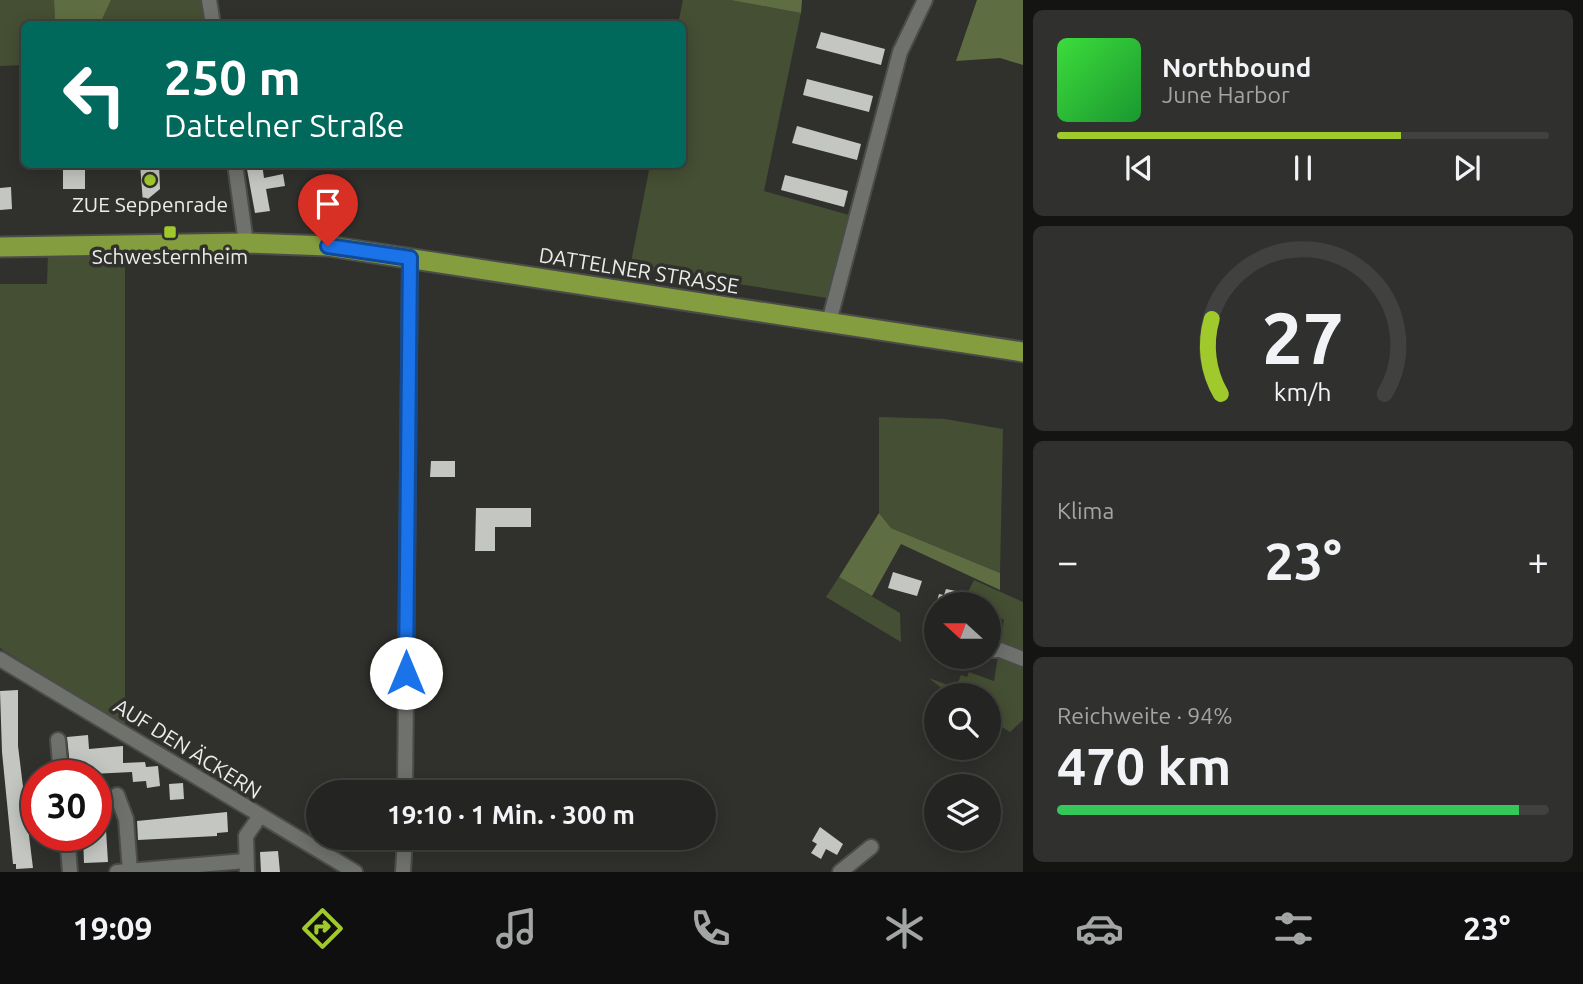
<!DOCTYPE html>
<html lang="de">
<meta charset="utf-8">
<style>
body{margin:0;font-family:Ubuntu,sans-serif;background:#30312f;color:#f1f3f6;height:100vh;display:flex;flex-direction:column;font-size:26px;white-space:nowrap}
*{box-sizing:border-box;margin:0}
p{font-size:23px;color:#a3a5a5}
.icon{flex:none;width:38px;height:38px;fill:none;stroke:currentColor;stroke-width:2;stroke-linecap:round;stroke-linejoin:round}
.map{position:relative;flex:1;overflow:hidden}
.sheet{display:flex;flex-direction:column;gap:10px;padding:10px;background:#141413;width:560px}
.sheet>*{flex:none}
.hud{position:absolute;left:21px;top:21px;width:665px;height:147px;border-radius:10px;box-shadow:0 4px 18px #0003,0 0 0 2px #414240;background:#00695c;color:#fff;overflow:hidden}
.needle{width:46px;rotate:291deg}
.fabs{position:absolute;left:924px;top:592px;display:grid;gap:14px}
.fabs a{display:grid;place-items:center;width:77px;height:77px;border-radius:50%;background:#242522;box-shadow:0 4px 18px #0003,0 0 0 2px #414240;font-size:35px}
.speed{position:absolute;left:21px;top:760px;display:flex;gap:14px;font-size:35px;font-weight:700;text-align:center}
.speed>*{display:grid;place-content:center;width:91px;height:91px;border-radius:50%;background:#242522;box-shadow:0 4px 18px #0003,0 0 0 2px #414240;line-height:1}
.speed .limit{border:10px solid #d22;background:#fff;color:#111}
.pin{position:absolute;display:grid;place-items:center;width:60px;height:60px;color:#fff;margin:-72px -30px;border-radius:50% 50% 50% 0;rotate:-45deg;box-shadow:0 0 7px #0007}
.pin .icon{rotate:45deg}
.me{position:absolute;width:77px;margin:-38px;rotate:0deg;stroke-linejoin:round;filter:drop-shadow(0 0 5px #0008)}
.turn{display:flex;align-items:center;gap:24px;height:147px;padding:0 28px;font-size:32px}
.turn .icon{width:91px;height:91px;stroke-width:2.5}
.turn b{display:block;font-size:49px;line-height:60px}
.big{font-size:52px;font-weight:700;line-height:1.1}
.sheet .widget{flex:1;display:flex;flex-direction:column;justify-content:center;gap:10px;min-width:0;padding:0 24px;border-radius:10px;background:#30312f}
.sheet .dial{align-items:center;gap:0}
.dial svg{height:182px;overflow:visible;fill:none;stroke:#414240;stroke-width:7;stroke-linecap:round;text-anchor:middle}
.dial text{fill:#f1f3f6;stroke:none}
.song{display:flex;align-items:center;gap:21px}
.cover{width:84px;height:84px;border-radius:10px;background:linear-gradient(135deg,hsl(120 70% 55%),hsl(130 70% 35%))}
.played{height:7px;border-radius:4px;background:linear-gradient(90deg,#a0ca2c 70%,#414240 70%)}
.keys{display:flex;justify-content:space-around;direction:ltr}
.heat{display:flex;justify-content:space-between;align-items:center;font-size:38px;direction:ltr}
.charge{height:10px;border-radius:5px;background:linear-gradient(90deg,#34c759 94%,#414240 0)}
.trip{position:absolute;left:306px;top:780px;width:410px;height:70px;border-radius:35px;background:#242522;box-shadow:0 4px 18px #0003,0 0 0 2px #414240;font-weight:700;line-height:70px;text-align:center}
.tabs{display:flex;height:112px;justify-content:space-around;align-items:center;background:#0e0f0e;color:#a3a5a5}
.tabs .icon{width:49px;height:49px}
.tabs .active{color:#a0ca2c}
.tabs b{font-size:32px;color:#f1f3f6}
main{display:flex;flex:1;min-height:0}
.map>svg:first-child{display:block}
.green{fill:#454f33}
.forest{fill:#5f6e42}
.building{fill:#c4c6c1}
.lines{fill:none;stroke-linecap:round;stroke-linejoin:round}
.minor-casing{stroke:#4b4c49;stroke-width:18}
.major-casing{stroke:#4b4c49;stroke-width:23}
.minor{stroke:#6f716c;stroke-width:14}
.major{stroke:#849d3e;stroke-width:19}
.route-casing{stroke:#114b97;stroke-width:18}
.route{stroke:#1a73e8;stroke-width:12}
.poi-dot{fill:#a0ca2c;stroke:#30312d;stroke-width:2.5}
.labels{text-anchor:middle;dominant-baseline:central;stroke-width:7;stroke-linejoin:round;paint-order:stroke}
.poi-label{font-size:21px;fill:#ecedea;stroke:#30312d}
.street-label{font-size:21px;fill:#ecedea;stroke:#30312d}
</style>
<main>
<div class="map">
<svg width="1023" height="872" viewBox="0 0 1023 872">
<rect width="100%" height="100%" fill="#30312d"/>
<!-- green -->
<g class="green">
<path d="M0 0H54L55 24H24V65L0 66Z"/>
<path d="M111 0H206L210 24H100Z"/>
<path d="M683 0H730L801 13 764 191 849 215 827 298 630 267 650 165 682 164V24H678Z"/>
<path d="M125 250V726L0 648V284H47L48 252Z"/>
<path d="M879 417 945 419 1003 429 1000 573 891 528 879 513Z"/>
<path d="M839 577 900 613 901 642 826 597Z"/>
<path d="M974 580 1023 602V720L1010 732 989 719V695H950L929 678 956 688 961 675 967 677 969 672 994 681 1004 620 989 611V604H976L965 598Z"/>
</g>
<!-- forest -->
<g class="forest">
<path d="M54 0H111L100 24H55Z"/>
<path d="M730 0H802L801 13Z"/>
<path d="M977 0H1023V65L1000 58 956 61Z"/>
<path d="M879 513 891 528 1000 573V590L901 544 872 596 839 577Z"/>
</g>
<!-- building -->
<g class="building">
<path d="M821 32 885 49 881 65 816 48Z"/>
<path d="M807 79 873 96 869 112 803 95Z"/>
<path d="M797 126 861 144 857 160 792 143Z"/>
<rect x="63" y="164" width="22" height="25"/>
<path d="M140 164H159L160 189 143 203Z"/>
<path d="M246 164H262L264 178 283 174 285 186 266 189 270 211 255 213Z"/>
<path d="M785 175 848 191 844 207 781 190Z"/>
<path d="M11 187 12 209 0 210V188Z"/>
<path d="M431 461H455V477H430Z"/>
<path d="M476 508H531V527H495V551H475Z"/>
<path d="M893 572 922 581 917 596 888 588Z"/>
<path d="M946 589 956 591 954 598 965 601V604H936L939 594 944 595Z"/>
<path d="M18 690V746L33 868 16 869V864H13L2 752 0 691Z"/>
<path d="M88 735 89 749 123 746V763L145 762 146 767 158 766 160 786 147 788 146 781 133 782 132 772 71 775 67 737Z"/>
<path d="M103 782 108 862 84 863 83 835H96V783Z"/>
<path d="M183 783 184 799 170 800 169 784Z"/>
<path d="M227 812 228 832 217 833V836L138 840 137 821Z"/>
<path d="M820 827 843 844 837 855 826 849 821 859 811 853 817 844 812 841Z"/>
<path d="M278 851 280 872H261L260 852Z"/>
</g>
<g class="lines">
<defs>
<g id="minor">
<path d="M209 0 213 24"/>
<path d="M235 164 246 243"/>
<path d="M829 322 900 52 925 0"/>
<path d="M989 650H1000L1023 659"/>
<path d="M0 659 355 872"/>
<path d="M58 740 61 775"/>
<path d="M405 793 410 258"/>
<path d="M117 795 126 819 130 871"/>
<path d="M67 835 70 872"/>
<path d="M117 872 245 861"/>
<path d="M247 872 246 836 260 816"/>
<path d="M403 872 405 838"/>
<path d="M840 872 871 847"/>
</g>
<path id="major" d="M0 247 246 243 328 246 1023 352"/>
</defs>
<!-- minor casing -->
<use href="#minor" class="minor-casing"/>
<!-- major casing -->
<use href="#major" class="major-casing"/>
<!-- minor -->
<use href="#minor" class="minor"/>
<!-- major -->
<use href="#major" class="major"/>
</g>
<g class="lines">
<defs>
<path id="route" d="M328 246 410 258 406 673"/>
</defs>
<!-- route casing -->
<use href="#route" class="route-casing"/>
<!-- route -->
<use href="#route" class="route"/>
</g>
<!-- markers -->
<g class="poi-dot">
<circle cx="150" cy="180" r="7"/>
<rect x="163" y="225" width="14" height="14" rx="3.5"/>
</g>
<g class="labels">
<!-- poi labels -->
<g class="poi-label">
<text x="150" y="204">ZUE Seppenrade</text>
<text x="170" y="256">Schwesternheim</text>
</g>
<!-- street labels -->
<g class="street-label">
<text transform="translate(639 270) rotate(9)">DATTELNER STRASSE</text>
<text transform="translate(188 748) rotate(32)">AUF DEN ÄCKERN</text>
</g>
</g>
</svg>
<div class="fabs">
<a><svg class="needle" viewBox="-14 -14 28 28"><path d="M0-13l5 13h-10z" fill="#e53935"/><path d="M0 13l5-13h-10z" fill="#a3a5a5"/></svg></a>
<a><svg class="icon" aria-label="search" viewBox="0 0 24 24"><circle cx="10" cy="10" r="6"/><path d="M15 15l6 6"/></svg></a>
<a><svg class="icon" aria-label="layers" viewBox="0 0 24 24"><path d="M12 4l9 5-9 5-9-5zM3 14l9 5 9-5"/></svg></a>
</div>
<div class="speed"><div class="limit">30</div></div>
<div class="pin" style="left:328px;top:246px;background:#d93025"><svg class="icon" aria-label="arrive" viewBox="0 0 24 24"><path d="M6 21V4h12l-3 4 3 4H6"/></svg></div>
<svg class="me" style="left:406px;top:673px" viewBox="-20 -20 40 40"><circle r="19" fill="#fff"/><path d="M0-13L10 11 0 6-10 11z" fill="#1a73e8"/></svg>
<div class="trip">19:10 · 1 Min. · 300 m</div>
<div class="hud">
<div class="turn"><svg class="icon" aria-label="left" viewBox="0 0 24 24"><path d="M17 20v-9H6M10 6l-5 5 5 5"/></svg><div><b>250 m</b>Dattelner Straße</div></div>
</div>
</div>
<section class="sheet">
<div class="widget">
<div class="song"><i class="cover"></i><div><b>Northbound</b><p>June Harbor</p></div></div>
<div class="played"></div>
<div class="keys"><svg class="icon" aria-label="previous" viewBox="0 0 24 24"><path d="M18 5L8 12l10 7zM5 5v14"/></svg><svg class="icon" aria-label="pause" viewBox="0 0 24 24"><path d="M8 5v14M16 5v14"/></svg><svg class="icon" aria-label="next" viewBox="0 0 24 24"><path d="M6 5l10 7-10 7zM19 5v14"/></svg></div>
</div>
<div class="widget dial"><svg viewBox="0 0 100 80">
<path d="M14 69A42 42 0 1 1 86 69"/>
<path d="M14 69A42 42 0 0 1 10 36" stroke="#a0ca2c"/>
<text x="50" y="56" font-size="32" font-weight="700">27</text>
<text x="50" y="72" font-size="11">km/h</text>
</svg></div>
<div class="widget"><p>Klima</p>
<div class="heat"><a>−</a><b class="big">23°</b><a>+</a></div>
</div>
<div class="widget"><p>Reichweite · 94%</p><b class="big">470 km</b><div class="charge"></div></div>
</section>
</main>
<nav class="tabs">
<b>19:09</b>
<svg class="icon active" aria-label="directions" viewBox="0 0 24 24"><path d="M12 3l9 9-9 9-9-9zM9 14v-3h6M13 9l2 2-2 2"/></svg>
<svg class="icon" aria-label="music" viewBox="0 0 24 24"><path d="M9 18V5l10-2v13"/><circle cx="6" cy="18" r="3"/><circle cx="16" cy="16" r="3"/></svg>
<svg class="icon" aria-label="phone" viewBox="0 0 24 24"><path d="M5 4h4l2 5-3 2q2 4 5 5l2-3 5 2v4C11 20 4 13 5 4z"/></svg>
<svg class="icon" aria-label="climate" viewBox="0 0 24 24"><path d="M12 3v18M4 7l16 10M4 17L20 7"/></svg>
<svg class="icon" aria-label="car" viewBox="0 0 24 24"><path d="M5 17H2v-5l4-1 3-4h7l3 4 3 1v5h-3M9 17h6M6 11h13"/><circle cx="7" cy="17" r="2"/><circle cx="17" cy="17" r="2"/></svg>
<svg class="icon" aria-label="filters" viewBox="0 0 24 24"><path d="M4 7h16M4 17h16"/><circle cx="9" cy="7" r="2"/><circle cx="15" cy="17" r="2"/></svg>
<b>23°</b>
</nav>
